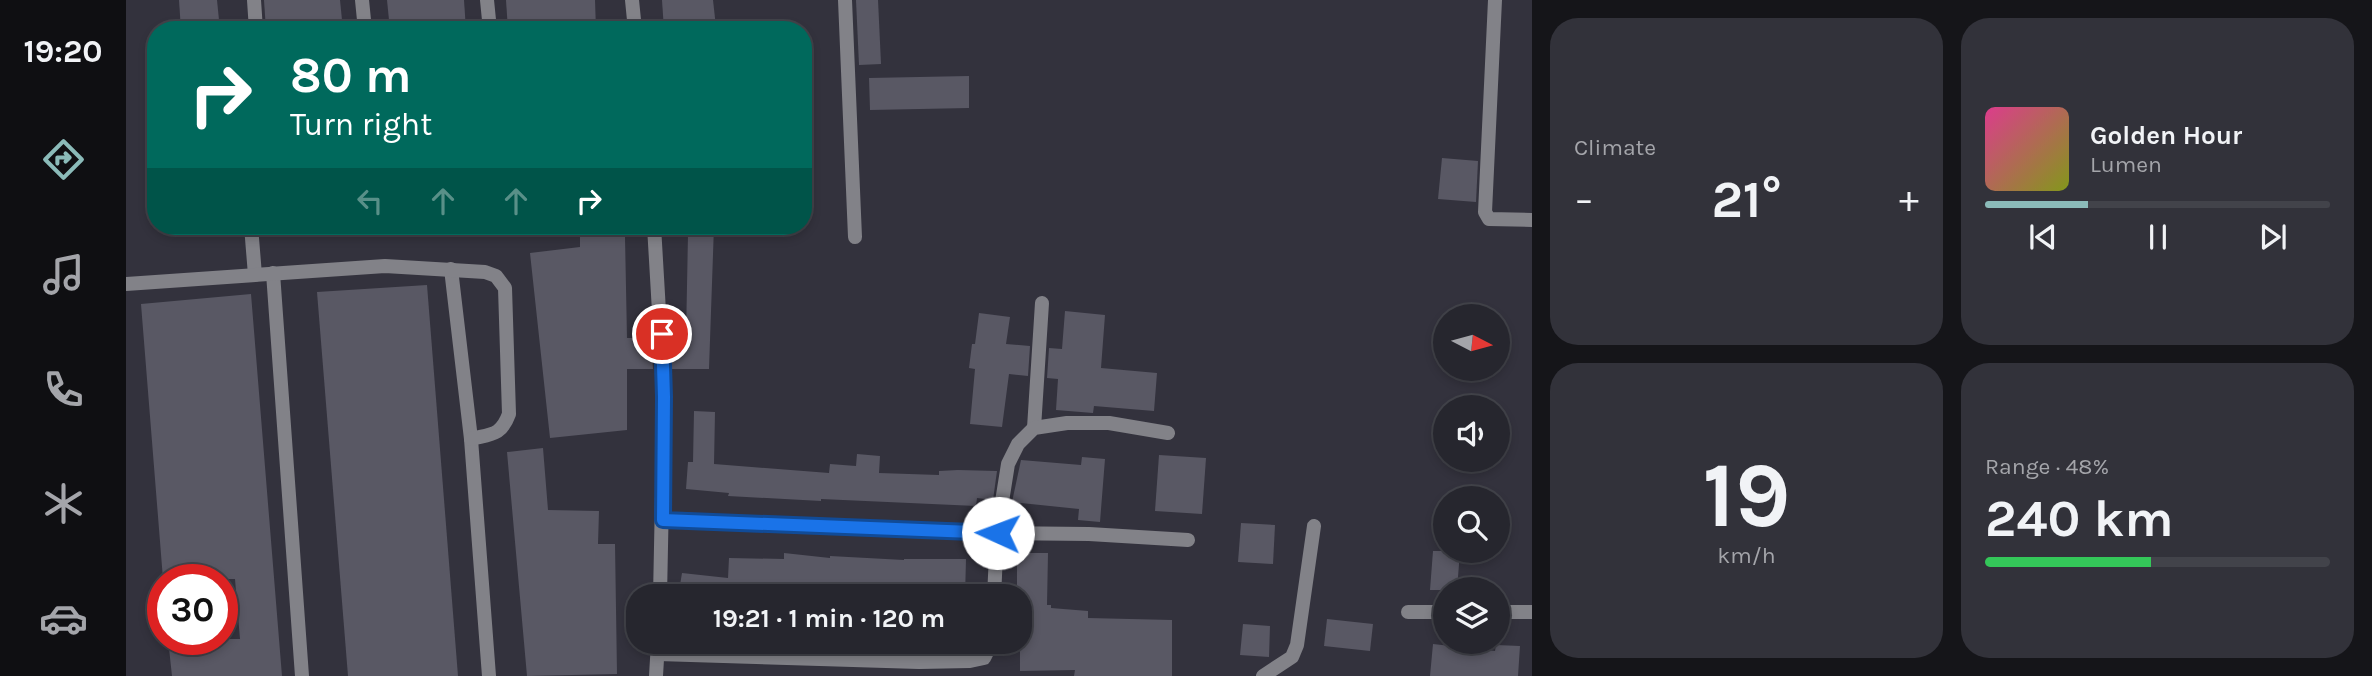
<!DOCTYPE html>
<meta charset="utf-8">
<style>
body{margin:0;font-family:Karla,sans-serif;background:#32323a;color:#f1f3f6;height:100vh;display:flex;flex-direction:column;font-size:26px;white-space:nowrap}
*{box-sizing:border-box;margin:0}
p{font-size:23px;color:#a4a5aa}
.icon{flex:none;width:38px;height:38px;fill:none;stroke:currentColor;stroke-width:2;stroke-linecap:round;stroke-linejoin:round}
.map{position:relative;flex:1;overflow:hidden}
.drawer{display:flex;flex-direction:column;gap:18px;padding:18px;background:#151519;width:840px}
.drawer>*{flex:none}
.hud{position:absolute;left:21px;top:21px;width:665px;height:214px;border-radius:28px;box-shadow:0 4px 10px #0003,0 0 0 2px #42434a;background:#00695c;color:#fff;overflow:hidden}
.needle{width:46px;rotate:96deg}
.fabs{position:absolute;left:1307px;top:304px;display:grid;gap:14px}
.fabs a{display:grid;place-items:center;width:77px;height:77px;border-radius:50%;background:#26262e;box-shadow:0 4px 10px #0003,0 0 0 2px #42434a;font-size:35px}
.speed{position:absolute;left:21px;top:564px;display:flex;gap:14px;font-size:35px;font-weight:700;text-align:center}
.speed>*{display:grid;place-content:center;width:91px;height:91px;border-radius:50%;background:#26262e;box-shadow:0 4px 10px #0003,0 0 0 2px #42434a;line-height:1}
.speed .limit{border:10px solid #d22;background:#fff;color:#111}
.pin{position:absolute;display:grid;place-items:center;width:60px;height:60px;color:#fff;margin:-30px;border:4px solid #fff;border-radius:50%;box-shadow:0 2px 7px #0007}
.me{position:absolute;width:77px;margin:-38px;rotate:272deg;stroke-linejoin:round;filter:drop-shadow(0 0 5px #0008)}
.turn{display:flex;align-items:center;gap:24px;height:147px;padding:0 28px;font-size:32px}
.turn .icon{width:91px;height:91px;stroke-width:2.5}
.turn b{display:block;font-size:49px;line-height:60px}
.lanes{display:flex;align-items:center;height:66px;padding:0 28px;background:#0003;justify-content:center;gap:35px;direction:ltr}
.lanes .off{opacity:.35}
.big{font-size:52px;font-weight:700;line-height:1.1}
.drawer .card{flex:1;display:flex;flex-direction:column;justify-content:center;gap:10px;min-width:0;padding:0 24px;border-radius:28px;background:#32323a}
.drawer .dial{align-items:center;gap:0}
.dial b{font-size:91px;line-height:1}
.song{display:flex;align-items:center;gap:21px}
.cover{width:84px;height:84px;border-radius:10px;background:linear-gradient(135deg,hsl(330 70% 55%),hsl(70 70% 35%))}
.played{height:7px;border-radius:4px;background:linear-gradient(90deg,#8bbbb9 30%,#42434a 30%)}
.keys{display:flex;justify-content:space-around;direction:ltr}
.heat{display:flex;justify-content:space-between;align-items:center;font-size:38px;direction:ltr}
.charge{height:10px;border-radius:5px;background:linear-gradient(90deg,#34c759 48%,#42434a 0)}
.drawer .tiles{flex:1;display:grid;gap:18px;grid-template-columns:repeat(2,1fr)}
.trip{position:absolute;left:500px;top:584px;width:406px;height:70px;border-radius:28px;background:#26262e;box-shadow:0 4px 10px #0003,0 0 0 2px #42434a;font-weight:700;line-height:70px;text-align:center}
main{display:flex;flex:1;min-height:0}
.tab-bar{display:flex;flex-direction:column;width:126px;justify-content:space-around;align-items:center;background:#0f0f12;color:#a4a5aa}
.tab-bar .icon{width:49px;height:49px}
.tab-bar .selected{color:#8bbbb9}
.tab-bar b{font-size:32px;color:#f1f3f6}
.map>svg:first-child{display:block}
.building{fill:#595864}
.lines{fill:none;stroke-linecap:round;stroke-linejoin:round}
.street{stroke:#828288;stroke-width:14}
.route-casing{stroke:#114b97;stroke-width:18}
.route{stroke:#1a73e8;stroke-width:12}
</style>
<main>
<nav class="tab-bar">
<b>19:20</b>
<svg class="icon selected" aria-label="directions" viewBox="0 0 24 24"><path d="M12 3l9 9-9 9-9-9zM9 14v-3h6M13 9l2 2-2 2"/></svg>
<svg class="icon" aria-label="music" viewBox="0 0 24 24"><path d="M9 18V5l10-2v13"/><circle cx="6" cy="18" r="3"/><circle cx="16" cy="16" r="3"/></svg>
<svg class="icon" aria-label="phone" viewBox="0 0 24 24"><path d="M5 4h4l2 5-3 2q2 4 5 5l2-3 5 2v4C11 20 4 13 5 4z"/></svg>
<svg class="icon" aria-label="climate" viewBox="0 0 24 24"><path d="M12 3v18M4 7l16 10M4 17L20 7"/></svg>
<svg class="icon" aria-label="car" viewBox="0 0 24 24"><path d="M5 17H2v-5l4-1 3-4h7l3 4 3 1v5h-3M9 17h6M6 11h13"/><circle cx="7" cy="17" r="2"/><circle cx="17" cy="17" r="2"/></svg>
</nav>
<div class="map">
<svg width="1406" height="676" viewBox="0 0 1406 676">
<rect width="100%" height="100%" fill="#33323d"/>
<!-- building -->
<g class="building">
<path d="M53 0H91L94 30H55Z"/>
<path d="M138 0H214L217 30H140Z"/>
<path d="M261 0H338L340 30H264Z"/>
<path d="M380 0H469L470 30H382Z"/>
<path d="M536 0H587L590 27 538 30Z"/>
<path d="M730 0H752L755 64 733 65Z"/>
<path d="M843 76V108L744 110 743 78Z"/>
<path d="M1316 158 1352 161 1350 202 1312 199Z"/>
<path d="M454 226H481V237H499L501 338H525L527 369H501V430L424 438 404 253 454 247Z"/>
<path d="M565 226H588L583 369H546L544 338H560L562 234H565Z"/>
<path d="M301 285 332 676H222L191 292Z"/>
<path d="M125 294 156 676H46L42 639H114L112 616 109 579H37L15 304Z"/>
<path d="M939 311 979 315 975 368 1031 373 1028 411 968 406 967 413 930 410 932 379 921 378 923 348 936 349Z"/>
<path d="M853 313 884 317 880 344 904 346 902 376 883 374 876 427 844 424 849 369 843 368 846 344H849Z"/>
<path d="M568 411 589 412 588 464 703 473 704 464 730 466 731 454 754 456 753 473 813 475V471L832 470 871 471 867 500 851 498 850 506 695 499V501L602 496 603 493 560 489 562 462H567Z"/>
<path d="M417 448 422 510 473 511 472 544H489L491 674 401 676 381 452Z"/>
<path d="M1033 455 1080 458 1076 514 1029 511Z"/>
<path d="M956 457 979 459 974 522 952 520 953 509 886 502 895 460 955 465Z"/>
<path d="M1115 523 1149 525 1147 564 1112 562Z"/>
<path d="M1307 551H1334L1331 590H1304Z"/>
<path d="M658 553 704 558V556L778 560V559H840L839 597H780V588L777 587 726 588 651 582 650 584H644L643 597H552L556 573 602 578 603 558 658 559Z"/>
<path d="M891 553H922L921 605H925V608L962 611V618L1046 620V676H948L949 670 894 671V597H891Z"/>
<path d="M1201 619 1247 624 1244 651 1198 646Z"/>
<path d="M1117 624 1144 626 1143 657 1114 655Z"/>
<path d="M1307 644 1369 651 1370 645 1394 646 1392 676H1304Z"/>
</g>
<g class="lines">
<!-- street -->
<g class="street">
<path d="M128 0 130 30"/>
<path d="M236 0 239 30"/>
<path d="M361 0 364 30"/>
<path d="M506 0 509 30"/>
<path d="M719 0 729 237"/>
<path d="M1369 0 1359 212 1363 219 1406 220"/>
<path d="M125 226 129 275"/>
<path d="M383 226V228"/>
<path d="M528 226 538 397 534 597"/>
<path d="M325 269 345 439 363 676"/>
<path d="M147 273 176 676"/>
<path d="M0 284 259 266 359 272 370 276 379 288 383 414C375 436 365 434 345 439"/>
<path d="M908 428 916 303"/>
<path d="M537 520 871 533 963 534 1062 540"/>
<path d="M868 597 871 533 882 464 892 444 908 428 941 423H983L1042 433"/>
<path d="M1282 612H1320"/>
<path d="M1372 612H1406"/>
<path d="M532 654 793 662 844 661 858 658 866 642"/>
<path d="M530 676 532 642"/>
<path d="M1137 676 1166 657 1171 645 1188 526"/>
</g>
</g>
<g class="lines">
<defs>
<path id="route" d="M536 334 538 397 537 520 872 533"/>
</defs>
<!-- route casing -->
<use href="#route" class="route-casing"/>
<!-- route -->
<use href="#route" class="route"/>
</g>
</svg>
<div class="fabs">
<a><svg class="needle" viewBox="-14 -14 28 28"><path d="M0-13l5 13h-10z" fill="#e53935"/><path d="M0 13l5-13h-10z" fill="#a4a5aa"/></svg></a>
<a><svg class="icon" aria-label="sound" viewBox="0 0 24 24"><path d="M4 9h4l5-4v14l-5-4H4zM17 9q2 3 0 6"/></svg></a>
<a><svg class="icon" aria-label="search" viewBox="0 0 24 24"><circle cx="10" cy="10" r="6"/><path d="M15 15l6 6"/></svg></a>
<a><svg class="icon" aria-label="layers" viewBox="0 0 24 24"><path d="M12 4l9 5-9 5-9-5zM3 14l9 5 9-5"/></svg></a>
</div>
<div class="speed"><div class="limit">30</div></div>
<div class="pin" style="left:536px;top:334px;background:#d93025"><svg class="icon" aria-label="arrive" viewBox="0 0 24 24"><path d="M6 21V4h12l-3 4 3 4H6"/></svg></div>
<svg class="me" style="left:872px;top:533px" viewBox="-20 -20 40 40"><circle r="19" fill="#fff"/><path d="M0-13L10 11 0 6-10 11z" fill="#1a73e8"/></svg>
<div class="trip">19:21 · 1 min · 120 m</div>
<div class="hud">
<div class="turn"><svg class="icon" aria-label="right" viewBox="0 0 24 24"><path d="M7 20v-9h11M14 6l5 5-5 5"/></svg><div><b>80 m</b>Turn right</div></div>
<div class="lanes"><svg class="icon off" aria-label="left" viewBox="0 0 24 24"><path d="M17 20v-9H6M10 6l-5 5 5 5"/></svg><svg class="icon off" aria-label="ahead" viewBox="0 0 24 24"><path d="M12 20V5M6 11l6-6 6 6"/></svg><svg class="icon off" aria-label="ahead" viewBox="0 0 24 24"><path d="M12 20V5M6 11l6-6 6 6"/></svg><svg class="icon" aria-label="right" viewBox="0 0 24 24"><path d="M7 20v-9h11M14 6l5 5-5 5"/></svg></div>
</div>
</div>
<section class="drawer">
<div class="tiles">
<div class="card"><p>Climate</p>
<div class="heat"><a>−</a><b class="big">21°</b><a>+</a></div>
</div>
<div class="card">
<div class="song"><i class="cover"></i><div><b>Golden Hour</b><p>Lumen</p></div></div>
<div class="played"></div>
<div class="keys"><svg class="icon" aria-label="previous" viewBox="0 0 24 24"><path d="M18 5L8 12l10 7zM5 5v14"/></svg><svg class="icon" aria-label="pause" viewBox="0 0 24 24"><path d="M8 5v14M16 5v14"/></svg><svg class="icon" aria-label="next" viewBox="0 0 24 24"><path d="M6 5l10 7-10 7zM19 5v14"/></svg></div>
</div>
<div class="card dial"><b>19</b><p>km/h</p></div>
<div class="card"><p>Range · 48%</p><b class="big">240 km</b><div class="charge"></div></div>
</div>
</section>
</main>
